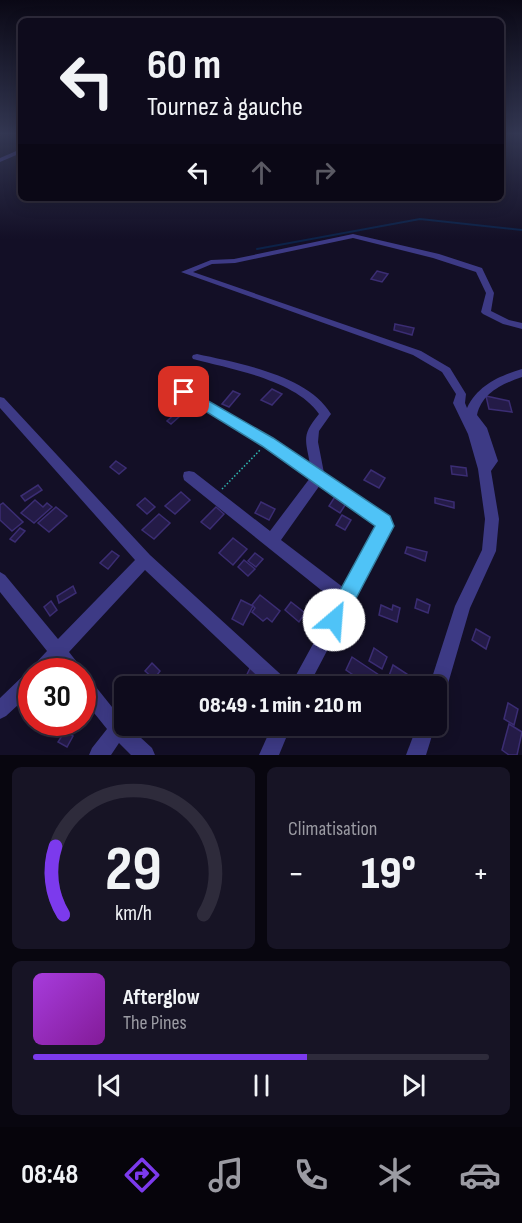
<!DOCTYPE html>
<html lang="fr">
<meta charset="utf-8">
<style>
body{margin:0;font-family:"Sofia Sans Condensed",sans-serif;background:#171425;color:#f1f3f6;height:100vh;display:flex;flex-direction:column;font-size:22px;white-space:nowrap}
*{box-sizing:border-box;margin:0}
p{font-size:20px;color:#9b9ba3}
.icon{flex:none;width:33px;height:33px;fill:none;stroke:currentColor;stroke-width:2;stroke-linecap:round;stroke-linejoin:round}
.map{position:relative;height:755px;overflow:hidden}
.details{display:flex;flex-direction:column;gap:12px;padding:12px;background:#08060f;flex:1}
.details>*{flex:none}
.top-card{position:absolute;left:18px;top:18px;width:486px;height:183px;border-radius:9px;box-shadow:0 3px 15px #0003,0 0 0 2px #2e2b3b;background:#0e0b1c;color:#f1f3f6;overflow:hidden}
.speed{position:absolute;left:18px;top:658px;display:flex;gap:12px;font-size:30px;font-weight:700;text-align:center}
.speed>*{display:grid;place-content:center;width:78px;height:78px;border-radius:50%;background:#0e0b1c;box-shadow:0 3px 15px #0003,0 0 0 2px #2e2b3b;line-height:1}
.speed .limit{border:9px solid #d22;background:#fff;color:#111}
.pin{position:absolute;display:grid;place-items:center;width:51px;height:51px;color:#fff;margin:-26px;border-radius:12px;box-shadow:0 3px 9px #0006}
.me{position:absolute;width:66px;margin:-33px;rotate:27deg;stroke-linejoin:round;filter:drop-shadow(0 0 4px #0008)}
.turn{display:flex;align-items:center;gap:21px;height:126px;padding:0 30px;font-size:27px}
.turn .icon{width:78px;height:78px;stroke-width:2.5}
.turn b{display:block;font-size:42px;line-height:51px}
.lanes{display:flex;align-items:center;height:57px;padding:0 30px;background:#0003;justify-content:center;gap:30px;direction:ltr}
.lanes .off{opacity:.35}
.big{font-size:45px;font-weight:800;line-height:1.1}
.details .widget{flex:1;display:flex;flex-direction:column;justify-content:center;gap:9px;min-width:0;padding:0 21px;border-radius:9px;background:#171425}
.details .dial{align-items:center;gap:0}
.dial svg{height:156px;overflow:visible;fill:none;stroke:#2e2b3b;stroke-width:7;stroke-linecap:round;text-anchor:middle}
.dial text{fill:#f1f3f6;stroke:none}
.song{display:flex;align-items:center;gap:18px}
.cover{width:72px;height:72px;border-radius:9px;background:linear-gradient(135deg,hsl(280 70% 55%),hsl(290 70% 35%))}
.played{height:6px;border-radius:3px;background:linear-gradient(90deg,#7c3aed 60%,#2e2b3b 60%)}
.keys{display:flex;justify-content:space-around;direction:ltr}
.heat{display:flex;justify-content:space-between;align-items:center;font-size:33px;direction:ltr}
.details .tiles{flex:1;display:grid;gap:12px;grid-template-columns:1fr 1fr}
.widget:last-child{grid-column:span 2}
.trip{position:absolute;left:114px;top:676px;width:333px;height:60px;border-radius:9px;background:#0e0b1c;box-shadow:0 3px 15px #0003,0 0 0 2px #2e2b3b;font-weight:800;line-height:60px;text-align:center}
.tabs{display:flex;height:96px;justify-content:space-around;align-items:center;background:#06040b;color:#9b9ba3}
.tabs .icon{width:42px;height:42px}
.tabs .active{color:#7c3aed}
.tabs b{font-size:27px;color:#f1f3f6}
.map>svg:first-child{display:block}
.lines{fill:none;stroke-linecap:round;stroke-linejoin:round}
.stream{stroke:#0c2248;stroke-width:2}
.building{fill:#241b47;stroke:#3b2d73;stroke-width:1.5}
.path{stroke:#2fb8b0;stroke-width:1.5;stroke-dasharray:1.5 2;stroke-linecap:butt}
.minor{fill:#3d3a85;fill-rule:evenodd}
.route{fill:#4fc3f7;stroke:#337fa1;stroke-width:1.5}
</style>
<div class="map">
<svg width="522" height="755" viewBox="0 0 522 755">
<rect width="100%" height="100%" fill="#130f26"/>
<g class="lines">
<!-- stream -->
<path class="stream" d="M257 249 420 219 522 230"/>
</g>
<!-- building -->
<g class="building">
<path d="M377 271 388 274 382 282 371 279Z"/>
<path d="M395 324 414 328 412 335 394 330Z"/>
<path d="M272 389 282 394 272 405 261 400Z"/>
<path d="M233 391 240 394 229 407 222 404Z"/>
<path d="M486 396 509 401 512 412 489 409Z"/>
<path d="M185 405 189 408 171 424 167 421Z"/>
<path d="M116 461 126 468 119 474 110 467Z"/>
<path d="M451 466 466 468 467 476 452 474Z"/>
<path d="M371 470 385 478 379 488 364 480Z"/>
<path d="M38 485 42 490 25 501 21 496Z"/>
<path d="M181 492 190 500 175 514 165 506Z"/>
<path d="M336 495 347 502 340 513 329 506Z"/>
<path d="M145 498 155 507 147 514 137 505Z"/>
<path d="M435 498 454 502V508L435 503Z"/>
<path d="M35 500 43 507 47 503 52 507 34 523 21 513Z"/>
<path d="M261 502 275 509 269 520 255 513Z"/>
<path d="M3 503 23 522 12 531 0 520V505Z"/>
<path d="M56 507 67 516 49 532 38 523Z"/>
<path d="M216 507 224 514 210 529 201 522Z"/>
<path d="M159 514 170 523 154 539 142 530Z"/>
<path d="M342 515 351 520 345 530 336 525Z"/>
<path d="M20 528 25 531 15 542 10 539Z"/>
<path d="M233 538 247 549 233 565 219 553Z"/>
<path d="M407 547 427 552 425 561 405 553Z"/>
<path d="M112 551 119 556 108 569 100 563Z"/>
<path d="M255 553 263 559 256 567 248 561Z"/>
<path d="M244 560 255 569 248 576 238 567Z"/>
<path d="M73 586 76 593 59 603 57 596Z"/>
<path d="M260 595 280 611 272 622 267 618 263 621 252 612 255 608 252 605Z"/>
<path d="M417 599 430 605 428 613 415 608Z"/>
<path d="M241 600 253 606 243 625 232 619Z"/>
<path d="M51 601 57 610 50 616 44 607Z"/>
<path d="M291 602 305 613 299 622 285 610Z"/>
<path d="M381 605 392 610 393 605 400 608 397 622 379 615Z"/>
<path d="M476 629 490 637 486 649 472 640Z"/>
<path d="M374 648 387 657 382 669 369 661Z"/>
<path d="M352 657 379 675 374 687H371L346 670Z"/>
<path d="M152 663 160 671 154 679 145 671Z"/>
<path d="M393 665 407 674 403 685 389 676Z"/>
<path d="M251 666 268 676 263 687H241Z"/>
<path d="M508 703 518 709 514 725 504 719Z"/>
<path d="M43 723H53L54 727 45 735 41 725Z"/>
<path d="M509 724 522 732 517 755H509L502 750Z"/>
<path d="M65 731 73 736 67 747 58 742Z"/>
</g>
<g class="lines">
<!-- path -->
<path class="path" d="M222 489 261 449"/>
<!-- minor -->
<g class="minor">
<rect x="18" y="134" width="3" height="1"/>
<path d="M21 149V153L0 162V158Z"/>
<path d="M353 234 439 254 482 268 494 293 491 311 509 320 522 323V329L503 324 483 314 481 312 486 293 476 272 433 258 353 238 235 263 212 264 193 272 421 351 450 368 466 394 465 403 467 408C478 385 499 376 522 369V377C502 384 482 393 477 415L487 428 498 461 491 471 499 519 496 551 470 608 445 694 442 700 436 703V687H429L455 606 482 550 485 519 478 469 468 434 453 403 456 394 442 372 413 355 181 272 211 260 234 259Z"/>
<path d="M197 354C238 363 308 375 331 414L319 431 318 442 324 473 389 518C391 523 392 525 390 531L308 687H269L145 570 69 652 80 666 83 672H63L57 665 51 672H32V692L6 716 0 719V698L26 673 31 671 33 666 47 651 0 592V572L5 575 58 639 135 560 0 408V397L4 398 150 555 288 681 290 686 336 602 184 480 183 476 184 472 189 471 194 472 270 531 310 478 264 445 180 395 179 392 184 388 188 389 272 439 310 464C305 438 302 435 319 414 296 380 231 369 193 359L192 357 193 355ZM320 485 378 526 344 588 281 540Z"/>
<path d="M82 674 88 677 124 722V726H128L152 748 155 755H131L119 743 111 755H89L92 748 107 729 82 698Z"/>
<path d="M272 726H291L279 755H259Z"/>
<path d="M417 726H435L426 755H406Z"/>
</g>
</g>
<!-- sky -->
<linearGradient id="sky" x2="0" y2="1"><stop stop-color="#0a0815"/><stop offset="0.56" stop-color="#333752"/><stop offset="1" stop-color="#333752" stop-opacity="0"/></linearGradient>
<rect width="522" height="239" fill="url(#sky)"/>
<!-- route -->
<path class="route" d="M184 387 273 438 390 516 394 526 341 627 334 630 327 627 324 620 375 526 262 446 179 395 177 392 179 388Z"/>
</svg>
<div class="speed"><div class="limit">30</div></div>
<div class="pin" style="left:184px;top:392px;background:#d93025"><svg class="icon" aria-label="arrive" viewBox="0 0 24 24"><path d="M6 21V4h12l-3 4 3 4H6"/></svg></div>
<svg class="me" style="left:334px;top:620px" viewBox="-20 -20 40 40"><circle r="19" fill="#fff"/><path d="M0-13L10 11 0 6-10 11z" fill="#4fc3f7"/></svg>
<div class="trip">08:49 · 1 min · 210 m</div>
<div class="top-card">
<div class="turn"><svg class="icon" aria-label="left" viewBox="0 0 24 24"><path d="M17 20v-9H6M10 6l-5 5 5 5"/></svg><div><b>60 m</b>Tournez à gauche</div></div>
<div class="lanes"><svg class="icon" aria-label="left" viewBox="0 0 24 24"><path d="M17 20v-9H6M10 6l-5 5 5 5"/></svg><svg class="icon off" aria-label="ahead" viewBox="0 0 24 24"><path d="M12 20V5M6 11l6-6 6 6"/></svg><svg class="icon off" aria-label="right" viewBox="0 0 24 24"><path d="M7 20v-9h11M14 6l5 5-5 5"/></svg></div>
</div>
</div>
<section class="details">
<div class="tiles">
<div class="widget dial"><svg viewBox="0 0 100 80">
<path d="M14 69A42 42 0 1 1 86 69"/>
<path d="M14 69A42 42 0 0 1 10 34" stroke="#7c3aed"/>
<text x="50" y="56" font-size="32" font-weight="700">29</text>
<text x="50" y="72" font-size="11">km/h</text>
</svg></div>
<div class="widget"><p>Climatisation</p>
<div class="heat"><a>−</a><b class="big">19°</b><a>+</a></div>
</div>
<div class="widget">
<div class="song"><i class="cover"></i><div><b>Afterglow</b><p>The Pines</p></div></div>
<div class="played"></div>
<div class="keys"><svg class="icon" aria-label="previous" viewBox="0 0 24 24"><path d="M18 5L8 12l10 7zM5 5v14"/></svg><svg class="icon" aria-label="pause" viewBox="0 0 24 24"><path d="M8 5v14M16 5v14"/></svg><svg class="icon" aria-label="next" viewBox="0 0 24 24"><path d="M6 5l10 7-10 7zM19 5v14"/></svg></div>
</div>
</div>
</section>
<nav class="tabs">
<b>08:48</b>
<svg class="icon active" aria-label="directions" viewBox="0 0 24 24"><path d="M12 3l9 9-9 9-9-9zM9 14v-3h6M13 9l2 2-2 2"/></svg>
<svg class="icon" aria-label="music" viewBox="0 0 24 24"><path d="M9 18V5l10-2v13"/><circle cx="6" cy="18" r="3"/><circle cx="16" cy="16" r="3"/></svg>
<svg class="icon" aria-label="phone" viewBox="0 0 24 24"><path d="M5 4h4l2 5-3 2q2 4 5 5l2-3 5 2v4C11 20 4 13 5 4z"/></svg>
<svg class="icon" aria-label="climate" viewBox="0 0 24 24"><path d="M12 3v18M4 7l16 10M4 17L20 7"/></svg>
<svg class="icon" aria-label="car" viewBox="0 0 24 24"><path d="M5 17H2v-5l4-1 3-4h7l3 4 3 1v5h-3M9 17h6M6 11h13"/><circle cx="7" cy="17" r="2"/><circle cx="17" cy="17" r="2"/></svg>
</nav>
